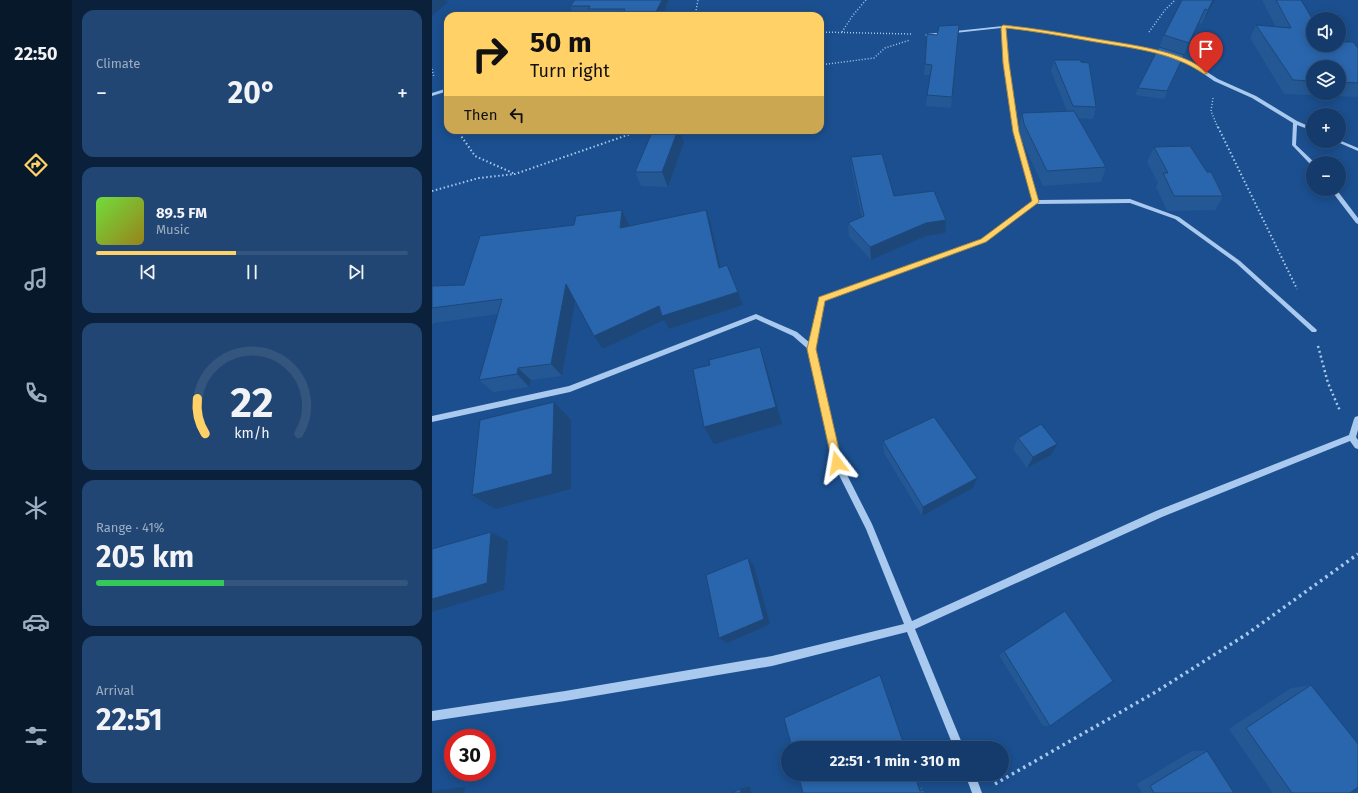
<!DOCTYPE html>
<meta charset="utf-8">
<style>
body{margin:0;font-family:"Fira Sans",sans-serif;background:#214673;color:#f1f3f6;height:100vh;display:flex;flex-direction:column;font-size:15px;white-space:nowrap}
*{box-sizing:border-box;margin:0}
p{font-size:13px;color:#9dadc1}
.icon{flex:none;width:22px;height:22px;fill:none;stroke:currentColor;stroke-width:2;stroke-linecap:round;stroke-linejoin:round}
.map{position:relative;flex:1;overflow:hidden}
.panel{display:flex;flex-direction:column;gap:10px;padding:10px;background:#0b203b;width:360px}
.panel>*{flex:none}
.hud{position:absolute;left:12px;top:12px;width:380px;height:122px;border-radius:12px;box-shadow:0 2px 10px #0003,0 0 0 1px #33557e;background:#ffd166;color:#111;overflow:hidden}
.tools{position:absolute;left:874px;top:12px;display:grid;gap:8px}
.tools a{display:grid;place-items:center;width:40px;height:40px;border-radius:50%;background:#143b6b;box-shadow:0 2px 10px #0003,0 0 0 1px #33557e;font-size:20px}
.speed{position:absolute;left:12px;top:729px;display:flex;gap:8px;font-size:20px;font-weight:700;text-align:center}
.speed>*{display:grid;place-content:center;width:52px;height:52px;border-radius:50%;background:#143b6b;box-shadow:0 2px 10px #0003,0 0 0 1px #33557e;line-height:1}
.speed .limit{border:6px solid #d22;background:#fff;color:#111}
.pin{position:absolute;display:grid;place-items:center;width:34px;height:34px;color:#fff;margin:-41px -17px;border-radius:50% 50% 50% 0;rotate:-45deg;box-shadow:0 0 4px #0007}
.pin .icon{rotate:45deg}
.me{position:absolute;width:44px;margin:-22px;rotate:346deg;stroke-linejoin:round;filter:drop-shadow(0 0 3px #0008)}
.turn{display:flex;align-items:center;gap:14px;height:84px;padding:0 20px;font-size:18px}
.turn .icon{width:52px;height:52px;stroke-width:2.5}
.turn b{display:block;font-size:28px;line-height:34px}
.then{display:flex;align-items:center;height:38px;padding:0 20px;background:#0003;gap:8px;font-size:15px}
.big{font-size:30px;font-weight:700;line-height:1.1}
.panel .widget{flex:1;display:flex;flex-direction:column;justify-content:center;gap:6px;min-width:0;padding:0 14px;border-radius:12px;background:#214673}
.panel .dial{align-items:center;gap:0}
.dial svg{height:104px;overflow:visible;fill:none;stroke:#33557e;stroke-width:7;stroke-linecap:round;text-anchor:middle}
.dial text{fill:#f1f3f6;stroke:none}
.song{display:flex;align-items:center;gap:12px}
.cover{width:48px;height:48px;border-radius:6px;background:linear-gradient(135deg,hsl(100 70% 55%),hsl(50 70% 35%))}
.played{height:4px;border-radius:2px;background:linear-gradient(90deg,#ffd166 45%,#33557e 45%)}
.keys{display:flex;justify-content:space-around;direction:ltr}
.heat{display:flex;justify-content:space-between;align-items:center;font-size:22px;direction:ltr}
.charge{height:6px;border-radius:3px;background:linear-gradient(90deg,#34c759 41%,#33557e 0)}
.trip{position:absolute;left:349px;top:741px;width:228px;height:40px;border-radius:20px;background:#143b6b;box-shadow:0 2px 10px #0003,0 0 0 1px #33557e;font-weight:700;line-height:40px;text-align:center}
main{display:flex;flex:1;min-height:0}
.menu{display:flex;flex-direction:column;width:72px;justify-content:space-around;align-items:center;background:#08182b;color:#9dadc1}
.menu .icon{width:28px;height:28px}
.menu .current{color:#ffd166}
.menu b{font-size:18px;color:#f1f3f6}
.map>svg:first-child{display:block}
.lines{fill:none;stroke-linecap:round;stroke-linejoin:round}
.path-far3{stroke:#a9c9ee;stroke-width:1.5;stroke-dasharray:1 2;stroke-linecap:butt}
.path-far2{stroke:#a9c9ee;stroke-width:2;stroke-dasharray:1.5 2.5;stroke-linecap:butt}
.path-far1{stroke:#a9c9ee;stroke-width:2.5;stroke-dasharray:2 3;stroke-linecap:butt}
.path{stroke:#a9c9ee;stroke-width:3.5;stroke-dasharray:2.5 4;stroke-linecap:butt}
.minor{fill:#a9c9ee;fill-rule:evenodd}
.wall{fill:#245895;fill-rule:evenodd}
.shaded-wall{fill:#1d4779}
.building{fill:#2a66ad;stroke:#1d4779}
.route{fill:#ffd166;stroke:#a68842}
</style>
<main>
<nav class="menu">
<b>22:50</b>
<svg class="icon current" aria-label="directions" viewBox="0 0 24 24"><path d="M12 3l9 9-9 9-9-9zM9 14v-3h6M13 9l2 2-2 2"/></svg>
<svg class="icon" aria-label="music" viewBox="0 0 24 24"><path d="M9 18V5l10-2v13"/><circle cx="6" cy="18" r="3"/><circle cx="16" cy="16" r="3"/></svg>
<svg class="icon" aria-label="phone" viewBox="0 0 24 24"><path d="M5 4h4l2 5-3 2q2 4 5 5l2-3 5 2v4C11 20 4 13 5 4z"/></svg>
<svg class="icon" aria-label="climate" viewBox="0 0 24 24"><path d="M12 3v18M4 7l16 10M4 17L20 7"/></svg>
<svg class="icon" aria-label="car" viewBox="0 0 24 24"><path d="M5 17H2v-5l4-1 3-4h7l3 4 3 1v5h-3M9 17h6M6 11h13"/><circle cx="7" cy="17" r="2"/><circle cx="17" cy="17" r="2"/></svg>
<svg class="icon" aria-label="filters" viewBox="0 0 24 24"><path d="M4 7h16M4 17h16"/><circle cx="9" cy="7" r="2"/><circle cx="15" cy="17" r="2"/></svg>
</nav>
<section class="panel">
<div class="widget"><p>Climate</p>
<div class="heat"><a>−</a><b class="big">20°</b><a>+</a></div>
</div>
<div class="widget">
<div class="song"><i class="cover"></i><div><b>89.5 FM</b><p>Music</p></div></div>
<div class="played"></div>
<div class="keys"><svg class="icon" aria-label="previous" viewBox="0 0 24 24"><path d="M18 5L8 12l10 7zM5 5v14"/></svg><svg class="icon" aria-label="pause" viewBox="0 0 24 24"><path d="M8 5v14M16 5v14"/></svg><svg class="icon" aria-label="next" viewBox="0 0 24 24"><path d="M6 5l10 7-10 7zM19 5v14"/></svg></div>
</div>
<div class="widget dial"><svg viewBox="0 0 100 80">
<path d="M14 69A42 42 0 1 1 86 69"/>
<path d="M14 69A42 42 0 0 1 8 42" stroke="#ffd166"/>
<text x="50" y="56" font-size="32" font-weight="700">22</text>
<text x="50" y="72" font-size="11">km/h</text>
</svg></div>
<div class="widget"><p>Range · 41%</p><b class="big">205 km</b><div class="charge"></div></div>
<div class="widget"><p>Arrival</p><b class="big">22:51</b></div>
</section>
<div class="map">
<svg width="926" height="793" viewBox="0 0 926 793">
<rect width="100%" height="100%" fill="#1b4f8f"/>
<g class="lines">
<!-- path-far3 -->
<g class="path-far3">
<path d="M263 16 266 0"/>
<path d="M388 32 479 34"/>
<path d="M410 32 421 15 434 0"/>
<path d="M717 32 733 10 743 0"/>
<path d="M388 65 442 58 453 48 478 40"/>
<path d="M0 69 2 77"/>
<path d="M781 98 779 111 786 128"/>
</g>
<!-- path-far2 -->
<g class="path-far2">
<path d="M786 127 865 289"/>
<path d="M25 130 43 156 83 174"/>
<path d="M0 191 47 178 83 174 210 130"/>
</g>
<!-- path-far1 -->
<path class="path-far1" d="M886 346 896 383 908 411"/>
<!-- path -->
<path class="path" d="M563 784 722 693 815 634 926 554"/>
<!-- minor -->
<g class="minor">
<path d="M571 26 596 28 706 46 739 54 764 65 786 79 824 96 865 121 881 128V131L865 125 864 145 883 163H881V166L879 165 860 145 861 123 820 98 782 81 762 67 737 56 706 48 596 30 573 28 576 63 586 132 605 200 698 199 747 217 808 261 885 330 884 332H880L804 263 743 219 698 203 604 204 553 242 392 300 383 349 409 463 440 524 480 621 724 511 917 435 922 419 923 417 926 416V430L924 437 926 440V449L923 448 918 441 730 517 483 629 532 748H522L475 632 340 666 133 701 0 721V711L133 691 340 656 472 624 434 529 401 463 377 350 361 336 324 319 138 392 0 422V416L137 386 324 314 365 332 378 343 387 297 549 240 600 201 582 132 572 63 569 28 495 36 493 35 495 34Z"/>
<path d="M16 88V91L0 96V93Z"/>
<path d="M907 140 926 148V151L903 141H907Z"/>
<path d="M898 189H904L926 218V224L924 223Z"/>
<path d="M533 774H543L550 793H540Z"/>
</g>
</g>
<!-- wall -->
<g class="wall">
<path d="M143 0H237L230 16H142L138 6Z"/>
<path d="M783 0 770 24 767 23 732 99 703 95 706 88 727 47 732 35Z"/>
<path d="M830 0H869L881 45 926 48V97L852 94 818 38 824 25 844 27ZM881 67H907V93H881Z"/>
<path d="M527 25 519 108 494 106 495 95 498 75H492L495 34 505 35Z"/>
<path d="M622 60 664 107 661 119 646 118 674 167 669 182 611 186 589 139 587 128 590 113 635 111 619 71Z"/>
<path d="M252 143 236 187 209 186 203 172Z"/>
<path d="M722 147 775 172 791 196 783 210 735 211 724 187 726 183 715 162Z"/>
<path d="M419 157 462 196 513 233 494 236 439 260 417 236 416 223 430 217 420 170Z"/>
<path d="M190 210 197 224V226L279 224 289 268 306 292 311 305 237 329 232 320 171 349 143 301 130 376 99 380 97 387 61 392 47 380 66 314 2 323 0 325V286L32 285 142 225Z"/>
<path d="M586 438 619 455 595 468 581 449Z"/>
<path d="M451 441 545 478 541 488 490 516 452 453Z"/>
<path d="M572 651 618 726H611L567 655Z"/>
<path d="M879 685 918 793H841L797 729 859 688Z"/>
<path d="M760 751H775L802 793H710L705 784Z"/>
<path d="M490 787 493 793H371L487 788Z"/>
</g>
<!-- shaded-wall -->
<g class="shaded-wall">
<path d="M0 0H14L16 2 0 16Z"/>
<path d="M230 0H237L230 16H222Z"/>
<path d="M781 0H783L770 24 776 10Z"/>
<path d="M773 9 767 23 751 58 757 43Z"/>
<path d="M246 130H248L252 143 236 187 230 172Z"/>
<path d="M190 210 197 224 196 242 188 228Z"/>
<path d="M274 210 279 224 292 282 287 268Z"/>
<path d="M514 220 513 233 494 236 439 260 438 247 494 223Z"/>
<path d="M134 284 144 297 130 376 119 364Z"/>
<path d="M306 292 311 305 237 329 232 320 171 349 162 336 227 306Z"/>
<path d="M328 347 334 366 350 424 282 444 272 427Z"/>
<path d="M86 368 99 380 97 387 85 374Z"/>
<path d="M122 402 139 420V489L63 509 40 495Z"/>
<path d="M625 444 619 455 595 468 601 457Z"/>
<path d="M545 478 541 488 490 516 491 507Z"/>
<path d="M59 532 76 541 72 590 0 612V599Z"/>
<path d="M316 558 322 566 338 624 295 643 287 638Z"/>
<path d="M318 786 319 793H309L308 789Z"/>
<path d="M33 787 32 793H0V791Z"/>
</g>
<!-- building -->
<g class="building">
<path d="M143 0H230L222 16H190L193 9H156L158 6H138Z"/>
<path d="M750 0H781L776 10 773 9 757 43 732 35Z"/>
<path d="M844 0H869L881 20V45H907V42H921L926 48V83L907 82V67H881V81L861 80 824 25 859 28Z"/>
<path d="M527 25 520 97 495 95 500 65 493 64 495 34 505 35 507 26Z"/>
<path d="M727 47 752 55 735 91 706 88Z"/>
<path d="M622 60H648L649 62 657 63 664 107 641 106Z"/>
<path d="M642 111 674 167 615 171 592 124 590 113Z"/>
<path d="M221 130H246L230 172H203Z"/>
<path d="M758 146 775 172H779L791 196H742L731 173H736L722 147Z"/>
<path d="M450 154 462 196 502 191 514 220 494 223 438 247 416 223 432 216 419 157Z"/>
<path d="M190 210 188 228 274 210 287 268 295 265 306 292 230 316 227 306 162 336 134 284 119 364 86 368 85 374 47 380 70 299 0 308V286L32 285 48 236 142 225 144 216Z"/>
<path d="M328 347 344 407 272 427 261 369 278 365 277 360Z"/>
<path d="M122 402 120 474 40 495 48 420Z"/>
<path d="M502 417 545 478 491 507 451 441Z"/>
<path d="M609 424 625 444 601 457 586 438Z"/>
<path d="M59 532 55 583 0 599V549Z"/>
<path d="M316 558 332 619 287 638 274 575Z"/>
<path d="M633 611 681 681 618 726 572 651Z"/>
<path d="M448 675 473 748H360L352 718Z"/>
<path d="M879 685 926 744V787L918 793H860L814 728Z"/>
<path d="M775 751 802 793H722L718 786Z"/>
<path d="M366 774H482L488 791 492 790 493 793H371Z"/>
<path d="M308 789 309 793H300Z"/>
</g>
<!-- route -->
<path class="route" d="M571 25C601 28 630 33 659 38 692 44 753 50 776 73L772 74C739 51 697 48 658 41 630 36 602 31 574 28L577 63 587 132 607 202 554 242 393 301 384 349 410 463 408 466H401L375 349 387 297 549 239 600 201 581 132 571 63 569 27Z"/>
</svg>
<div class="tools">
<a><svg class="icon" aria-label="sound" viewBox="0 0 24 24"><path d="M4 9h4l5-4v14l-5-4H4zM17 9q2 3 0 6"/></svg></a>
<a><svg class="icon" aria-label="layers" viewBox="0 0 24 24"><path d="M12 4l9 5-9 5-9-5zM3 14l9 5 9-5"/></svg></a>
<a>+</a>
<a>−</a>
</div>
<div class="speed"><div class="limit">30</div></div>
<div class="pin" style="left:774px;top:73px;background:#d93025"><svg class="icon" aria-label="arrive" viewBox="0 0 24 24"><path d="M6 21V4h12l-3 4 3 4H6"/></svg></div>
<svg class="me" style="left:405px;top:463px" viewBox="-20 -20 40 40"><path d="M0-17L14 15 0 8-14 15z" fill="#ffd166" stroke="#fff" stroke-width="4"/></svg>
<div class="trip">22:51 · 1 min · 310 m</div>
<div class="hud">
<div class="turn"><svg class="icon" aria-label="right" viewBox="0 0 24 24"><path d="M7 20v-9h11M14 6l5 5-5 5"/></svg><div><b>50 m</b>Turn right</div></div>
<div class="then">Then<svg class="icon" aria-label="left" viewBox="0 0 24 24"><path d="M17 20v-9H6M10 6l-5 5 5 5"/></svg></div>
</div>
</div>
</main>
